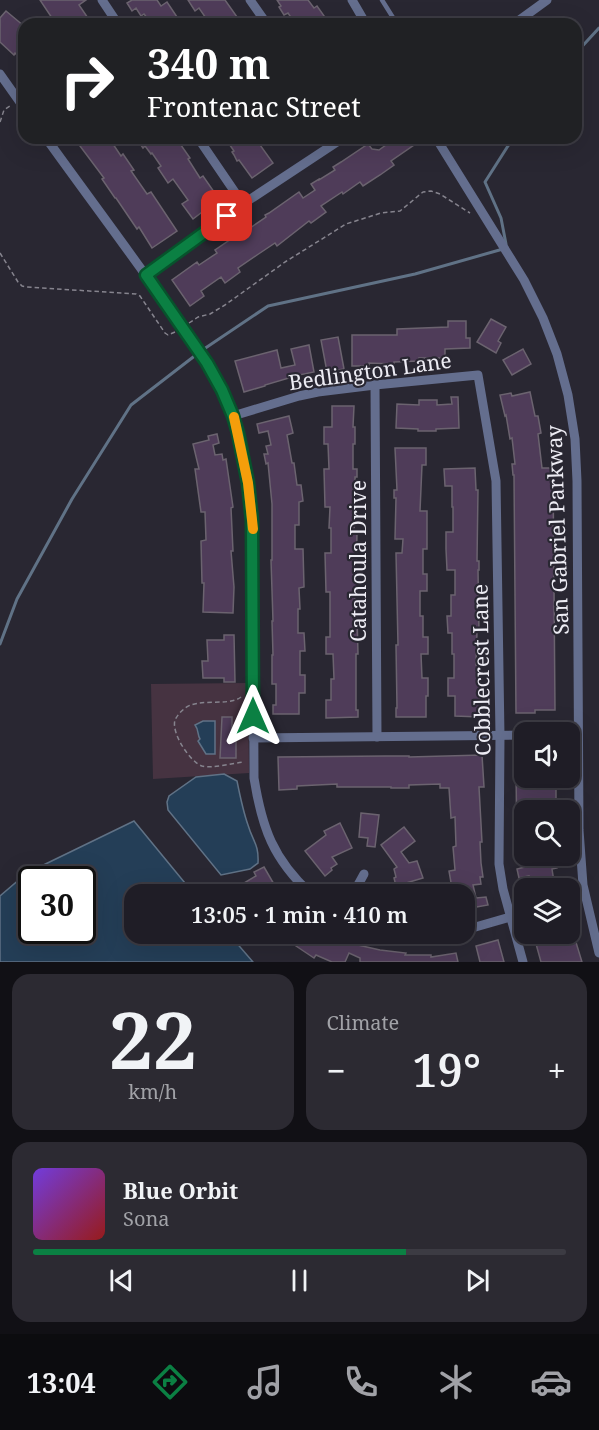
<!DOCTYPE html>
<meta charset="utf-8">
<style>
body{margin:0;font-family:"Noto Serif",serif;background:#2c2a32;color:#f1f3f6;height:100vh;display:flex;flex-direction:column;font-size:22px;white-space:nowrap}
*{box-sizing:border-box;margin:0}
p{font-size:20px;color:#a1a2a7}
.icon{flex:none;width:33px;height:33px;fill:none;stroke:currentColor;stroke-width:2;stroke-linecap:round;stroke-linejoin:round}
.map{position:relative;height:962px;overflow:hidden}
.sheet{display:flex;flex-direction:column;gap:12px;padding:12px;background:#111015;flex:1}
.sheet>*{flex:none}
.hud{position:absolute;left:18px;top:18px;width:564px;height:126px;border-radius:18px;box-shadow:0 6px 24px #0002,0 0 0 2px #3c3b43;background:#202124;color:#fff;overflow:hidden}
.buttons{position:absolute;left:514px;top:722px;display:grid;gap:12px}
.buttons a{display:grid;place-items:center;width:66px;height:66px;border-radius:12px;background:#1f1d26;box-shadow:0 6px 24px #0002,0 0 0 2px #3c3b43;font-size:30px}
.speed{position:absolute;left:18px;top:866px;display:flex;gap:12px;font-size:30px;font-weight:700;text-align:center}
.speed>*{display:grid;place-content:center;width:78px;height:78px;border-radius:50%;background:#1f1d26;box-shadow:0 6px 24px #0002,0 0 0 2px #3c3b43;line-height:1}
.speed .limit{border:3px solid #111;border-radius:9px;background:#fff;color:#111}
.pin{position:absolute;display:grid;place-items:center;width:51px;height:51px;color:#fff;margin:-26px;border-radius:12px;box-shadow:0 3px 9px #0006}
.me{position:absolute;width:66px;margin:-33px;rotate:0deg;stroke-linejoin:round;filter:drop-shadow(0 0 4px #0008)}
.turn{display:flex;align-items:center;gap:21px;height:126px;padding:0 30px;font-size:27px}
.turn .icon{width:78px;height:78px;stroke-width:2.5}
.turn b{display:block;font-size:42px;line-height:51px}
.big{font-size:45px;font-weight:600;line-height:1.1}
.sheet .widget{flex:1;display:flex;flex-direction:column;justify-content:center;gap:9px;min-width:0;padding:0 21px;border-radius:18px;background:#2c2a32}
.sheet .dial{align-items:center;gap:0}
.dial b{font-size:78px;line-height:1}
.song{display:flex;align-items:center;gap:18px}
.cover{width:72px;height:72px;border-radius:9px;background:linear-gradient(135deg,hsl(260 70% 55%),hsl(0 70% 35%))}
.played{height:6px;border-radius:3px;background:linear-gradient(90deg,#0b8043 70%,#3c3b43 70%)}
.keys{display:flex;justify-content:space-around;direction:ltr}
.heat{display:flex;justify-content:space-between;align-items:center;font-size:33px;direction:ltr}
.sheet .tiles{flex:1;display:grid;gap:12px;grid-template-columns:1fr 1fr}
.widget:last-child{grid-column:span 2}
.trip{position:absolute;left:124px;top:884px;width:351px;height:60px;border-radius:18px;background:#1f1d26;box-shadow:0 6px 24px #0002,0 0 0 2px #3c3b43;font-weight:600;line-height:60px;text-align:center}
.dock{display:flex;height:96px;justify-content:space-around;align-items:center;background:#0c0c0f;color:#a1a2a7}
.dock .icon{width:42px;height:42px}
.dock .selected{color:#0b8043}
.dock b{font-size:27px;color:#f1f3f6}
.map>svg:first-child{display:block}
.green{fill:#463341}
.water{fill:#243e57;stroke:#607286;stroke-width:1.5;fill-rule:evenodd}
.lines{fill:none;stroke-linecap:round;stroke-linejoin:round}
.stream{stroke:#607286;stroke-width:3}
.building{fill:#4f3c59;stroke:#6b636f;stroke-width:1.5}
.path{stroke:#86848e;stroke-width:1.5;stroke-dasharray:4.5 3;stroke-linecap:butt}
.service{stroke:#646e8e;stroke-width:4.5}
.minor{stroke:#646e8e;stroke-width:9}
.route-casing{stroke:#07532c;stroke-width:15}
.route{stroke:#0b8043;stroke-width:10}
.slow{stroke:#f59e0b;stroke-width:10}
.labels{text-anchor:middle;dominant-baseline:central;stroke-width:4.5;stroke-linejoin:round;paint-order:stroke}
.street-label{font-size:21px;fill:#edecf4;stroke:#292732}
</style>
<div class="map">
<svg width="599" height="962" viewBox="0 0 599 962">
<rect width="100%" height="100%" fill="#292732"/>
<!-- green -->
<path class="green" d="M248 683 249 773 153 779 151 684Z"/>
<!-- water -->
<g class="water">
<path d="M203 721H215V754H206L198 741 200 739C197 734 199 730 195 725Z"/>
<path d="M224 774 237 781C240 796 243 811 248 825 253 842 259 844 258 863L250 869 221 875 168 810 167 802 169 796 196 777Z"/>
<path d="M134 821 194 894H135V933H228L253 962H0V896L27 873ZM32 879H82V930H32Z"/>
</g>
<g class="lines">
<!-- stream -->
<g class="stream">
<path d="M576 53 599 28"/>
<path d="M506 244 501 218 485 182 513 138"/>
<path d="M0 644 17 599 72 499 131 405 201 351 268 306 415 274 503 249"/>
</g>
</g>
<!-- building -->
<g class="building">
<path d="M40 0H86L79 5 92 24H62L58 19 54 21Z"/>
<path d="M132 0H157L161 6 167 2 177 17 174 20 176 24H152L144 14 141 16 136 8 132 11 127 3Z"/>
<path d="M188 0H225L242 24H210L199 8 195 11Z"/>
<path d="M277 0H308L314 8 317 6 327 20 322 24H300L295 17 292 19 288 13 284 15 279 7 281 6Z"/>
<path d="M6 11 24 26V63L15 53 14 55 0 42V18Z"/>
<path d="M74 138H87L91 142 97 138H109L121 156 123 154 134 170 131 171 147 194 151 192 177 231 152 248 139 227 137 229 116 198H115L102 179 104 178Z"/>
<path d="M136 138H176L190 158 188 159 200 178 203 176 219 199 193 219 182 204 188 200 173 179 168 183 158 168 161 166 152 153 151 154 145 146 143 148Z"/>
<path d="M225 138H261L264 142 260 145 273 163 252 178 239 160 237 161 234 155 232 152 234 151Z"/>
<path d="M388 138H409L414 145 391 161 394 165 380 175 363 186 360 182 343 194 342 192 321 206 326 212 311 223 309 221 277 246 275 243 257 255 238 268 240 272 225 283 221 277 201 291 204 296 190 306 172 280 197 262 199 265 217 253 215 250 249 227 250 228 266 217 265 215 269 213 299 192 303 198 315 190 311 184 319 179V180L335 170 333 167 341 162 368 144 372 149 379 150 390 142Z"/>
<path d="M491 319 506 327 498 341 501 343 496 353 477 342Z"/>
<path d="M448 321H466V338H470V348L445 349V358H419V361L394 362V364L369 363V366H352V335H397V329L448 327Z"/>
<path d="M338 337 344 369 327 372 321 340Z"/>
<path d="M309 345 314 372 289 377V378L265 385V386L244 392 235 361 277 350 281 368 295 365 291 349Z"/>
<path d="M523 349 531 364 512 375 503 360Z"/>
<path d="M530 392 535 416H538L541 433 538 434 542 468H553L555 710H535V713H516L514 475H513L512 464H515L512 438 510 439 506 415 505 416 500 395 511 393 512 396Z"/>
<path d="M451 397H458L459 428 436 429V431H418V429L396 428 397 404 419 405V400H437V405L452 404Z"/>
<path d="M332 406H354L353 427H355V444H353V469H357V477H355L356 507H354V532H357L356 583H357L358 591H355V616H357L358 654H356V710H358V717L326 718V700H331V679H334L333 654H326V637H330V592H326L325 553H331V528H329L330 507H325L324 469H329L328 444H324V427H332Z"/>
<path d="M289 416 293 433 287 435 292 463H294L297 485H301L303 501 299 502V525H295V549H303L304 587 299 588 300 609H298V633H304L305 651H300V675H305V693H299V714H273V705H276V684H272V655H273L272 621H273L271 560H272V504L268 463 266 464 264 454H268L266 446 271 445 268 431 259 433 257 424Z"/>
<path d="M217 434 219 443 213 445 215 455 222 454 223 460 226 459 233 507 231 508 233 551H231L234 587 233 613 203 612 204 583H202L201 541 206 540 205 512H201L195 469H199L193 444 209 440 208 436Z"/>
<path d="M395 448H426V465H422L420 511H427V549H423V574H427V591H420V616H423V637H428V654H421L422 678H428V696H426V717H396V708H397L396 645H398L396 553H402L403 539H395L396 498H394V490H397Z"/>
<path d="M475 468 476 490H478L477 561H479V570H478L479 632H477L476 665H480V717L455 716V696H448V678H454V654H452V633H448L447 616H451V595H455V570H447L446 549V532H453V507H452V486H445L444 469Z"/>
<path d="M224 635H234L235 682H224V678H203L202 661H208L207 640H224Z"/>
<path d="M222 717H232V739H236V758H220Z"/>
<path d="M482 755 484 787H479L482 842H480L481 863 483 877H480L481 884 473 885 476 898 486 897 488 905 465 909V894H453L449 871 455 870 453 847 456 846 455 817 451 818 449 788H440V784L409 785V788H391V787H337V784L297 786V789L279 790 278 757 386 756H409V757Z"/>
<path d="M516 771H525V777H556V810H525V852H517Z"/>
<path d="M361 813 379 815 375 847 367 846 368 838 359 837Z"/>
<path d="M340 823 352 848 332 857 337 864 331 868 332 870 325 876 305 851 326 835 324 831Z"/>
<path d="M404 827 415 841 401 852 409 863 417 861 423 878 396 886 394 878 396 877 394 869 397 867 381 845Z"/>
<path d="M556 859 557 868 552 869 555 888H531L529 876 519 878 517 869Z"/>
<path d="M264 867 275 886 283 894H244L239 886 256 876 254 872Z"/>
<path d="M290 933H330L358 945 380 950 406 953 405 955H431V957L456 953 458 962H360V958L349 953 345 962H332L316 955 314 958 293 944 286 939Z"/>
<path d="M533 933H564L565 940 575 939 582 962H541Z"/>
<path d="M498 940 504 962H480L476 946Z"/>
</g>
<g class="lines">
<!-- path -->
<g class="path">
<path d="M0 122 4 110 10 106"/>
<path d="M0 253 18 282 22 286 27 287 136 294 140 296 165 333 168 335 175 332"/>
<path d="M189 323 198 317 210 314 225 305 285 262 346 224 381 213 400 211 423 192 431 191 440 194 470 213"/>
<path d="M241 697C229 707 197 697 184 709 180 712 177 716 175 720 171 733 190 762 202 766 212 769 232 763 244 762"/>
</g>
<!-- service -->
<path class="service" d="M382 0 397 24"/>
<!-- minor -->
<g class="minor">
<path d="M102 0 118 24"/>
<path d="M250 0 267 24"/>
<path d="M352 0 366 24"/>
<path d="M514 24 547 0"/>
<path d="M0 74 24 108"/>
<path d="M46 138C87 195 129 251 169 308 193 342 217 375 232 414 244 445 249 488 253 521L254 778C262 828 273 859 311 894"/>
<path d="M198 138 243 204"/>
<path d="M436 138 524 280 543 318 557 354 568 395 575 439 577 481 579 830 583 885 599 953"/>
<path d="M146 275 243 204 343 138"/>
<path d="M375 385 377 737"/>
<path d="M233 416 299 396 318 392 375 385 478 375 496 481 500 736 499 864 503 889 523 962"/>
<path d="M253 738 525 735"/>
<path d="M353 894 364 874"/>
<path d="M465 930 510 917"/>
<path d="M389 933 431 936 450 933"/>
</g>
</g>
<g class="lines">
<defs>
<path id="route" d="M227 216 146 275 207 363 222 390 233 416 238 433 248 483 252 521 253 716"/>
</defs>
<!-- route casing -->
<use href="#route" class="route-casing"/>
<!-- route -->
<use href="#route" class="route"/>
<!-- slow -->
<path class="slow" d="M234 417 248 483 253 529"/>
</g>
<g class="labels">
<!-- street labels -->
<g class="street-label">
<text transform="translate(370 371) rotate(-8)">Bedlington Lane</text>
<text transform="translate(557 530) rotate(-92)">San Gabriel Parkway</text>
<text transform="translate(358 561) rotate(-90)">Catahoula Drive</text>
<text transform="translate(481 670) rotate(-91)">Cobblecrest Lane</text>
</g>
</g>
</svg>
<div class="buttons">
<a><svg class="icon" aria-label="sound" viewBox="0 0 24 24"><path d="M4 9h4l5-4v14l-5-4H4zM17 9q2 3 0 6"/></svg></a>
<a><svg class="icon" aria-label="search" viewBox="0 0 24 24"><circle cx="10" cy="10" r="6"/><path d="M15 15l6 6"/></svg></a>
<a><svg class="icon" aria-label="layers" viewBox="0 0 24 24"><path d="M12 4l9 5-9 5-9-5zM3 14l9 5 9-5"/></svg></a>
</div>
<div class="speed"><div class="limit">30</div></div>
<div class="pin" style="left:227px;top:216px;background:#d93025"><svg class="icon" aria-label="arrive" viewBox="0 0 24 24"><path d="M6 21V4h12l-3 4 3 4H6"/></svg></div>
<svg class="me" style="left:253px;top:716px" viewBox="-20 -20 40 40"><path d="M0-17L14 15 0 8-14 15z" fill="#0b8043" stroke="#fff" stroke-width="4"/></svg>
<div class="trip">13:05 · 1 min · 410 m</div>
<div class="hud">
<div class="turn"><svg class="icon" aria-label="right" viewBox="0 0 24 24"><path d="M7 20v-9h11M14 6l5 5-5 5"/></svg><div><b>340 m</b>Frontenac Street</div></div>
</div>
</div>
<section class="sheet">
<div class="tiles">
<div class="widget dial"><b>22</b><p>km/h</p></div>
<div class="widget"><p>Climate</p>
<div class="heat"><a>−</a><b class="big">19°</b><a>+</a></div>
</div>
<div class="widget">
<div class="song"><i class="cover"></i><div><b>Blue Orbit</b><p>Sona</p></div></div>
<div class="played"></div>
<div class="keys"><svg class="icon" aria-label="previous" viewBox="0 0 24 24"><path d="M18 5L8 12l10 7zM5 5v14"/></svg><svg class="icon" aria-label="pause" viewBox="0 0 24 24"><path d="M8 5v14M16 5v14"/></svg><svg class="icon" aria-label="next" viewBox="0 0 24 24"><path d="M6 5l10 7-10 7zM19 5v14"/></svg></div>
</div>
</div>
</section>
<nav class="dock">
<b>13:04</b>
<svg class="icon selected" aria-label="directions" viewBox="0 0 24 24"><path d="M12 3l9 9-9 9-9-9zM9 14v-3h6M13 9l2 2-2 2"/></svg>
<svg class="icon" aria-label="music" viewBox="0 0 24 24"><path d="M9 18V5l10-2v13"/><circle cx="6" cy="18" r="3"/><circle cx="16" cy="16" r="3"/></svg>
<svg class="icon" aria-label="phone" viewBox="0 0 24 24"><path d="M5 4h4l2 5-3 2q2 4 5 5l2-3 5 2v4C11 20 4 13 5 4z"/></svg>
<svg class="icon" aria-label="climate" viewBox="0 0 24 24"><path d="M12 3v18M4 7l16 10M4 17L20 7"/></svg>
<svg class="icon" aria-label="car" viewBox="0 0 24 24"><path d="M5 17H2v-5l4-1 3-4h7l3 4 3 1v5h-3M9 17h6M6 11h13"/><circle cx="7" cy="17" r="2"/><circle cx="17" cy="17" r="2"/></svg>
</nav>
